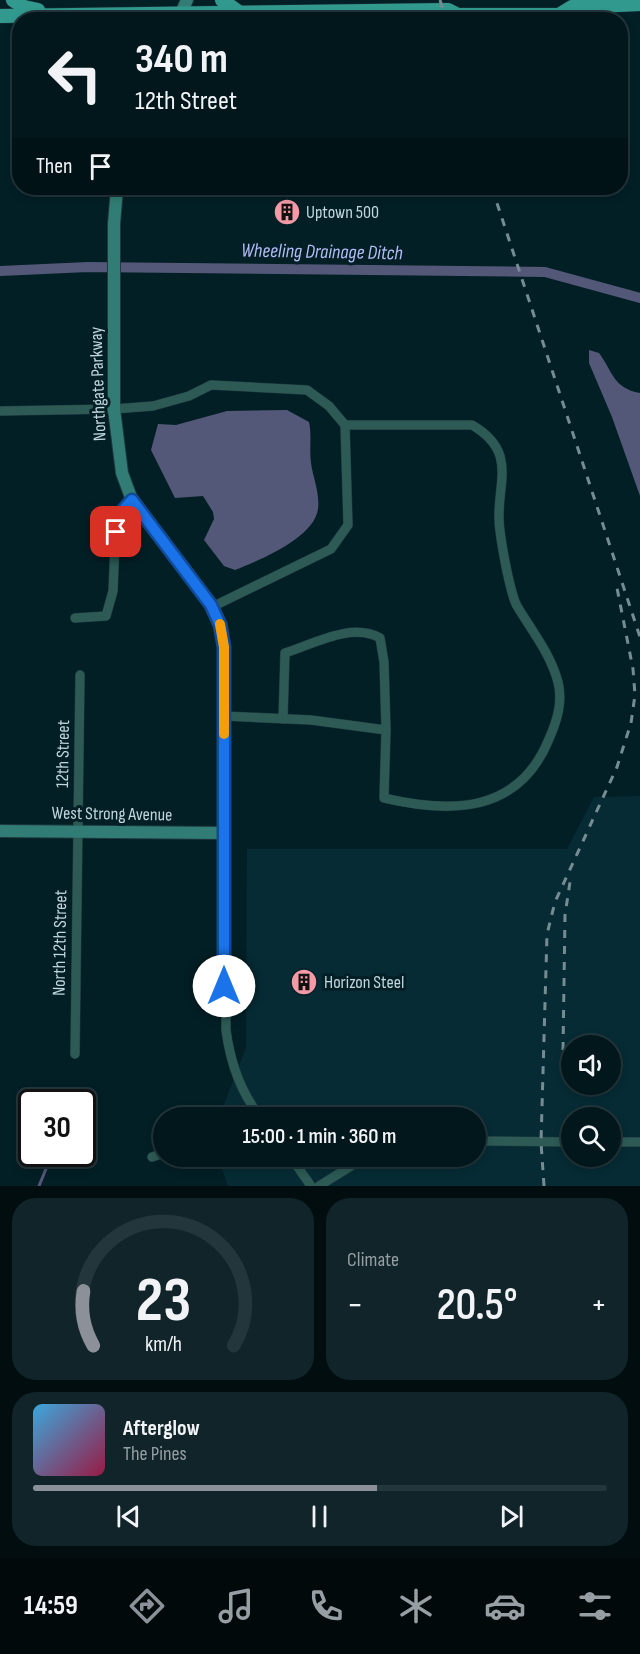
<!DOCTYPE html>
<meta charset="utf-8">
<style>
body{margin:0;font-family:"Sofia Sans Condensed",sans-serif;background:#102429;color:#f1f3f6;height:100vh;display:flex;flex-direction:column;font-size:22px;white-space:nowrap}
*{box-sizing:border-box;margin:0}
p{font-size:20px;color:#969fa3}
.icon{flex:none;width:33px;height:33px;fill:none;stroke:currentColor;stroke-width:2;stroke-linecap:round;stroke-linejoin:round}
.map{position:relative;height:1186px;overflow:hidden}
.side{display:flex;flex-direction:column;gap:12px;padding:12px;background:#010d0f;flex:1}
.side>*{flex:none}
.top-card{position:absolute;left:12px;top:12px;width:616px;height:183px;border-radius:24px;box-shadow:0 3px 9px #0003,0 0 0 2px #23363b;background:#02171c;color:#f1f3f6;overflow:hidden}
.tools{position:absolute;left:561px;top:1035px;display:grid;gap:12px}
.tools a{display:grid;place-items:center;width:60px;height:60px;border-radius:50%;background:#02171c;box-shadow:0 3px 9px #0003,0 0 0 2px #23363b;font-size:30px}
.speed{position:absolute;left:18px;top:1089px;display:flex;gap:12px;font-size:30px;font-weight:700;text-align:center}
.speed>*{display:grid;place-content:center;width:78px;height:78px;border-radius:50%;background:#02171c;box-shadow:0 3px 9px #0003,0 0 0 2px #23363b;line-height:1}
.speed .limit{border:3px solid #111;border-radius:9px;background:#fff;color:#111}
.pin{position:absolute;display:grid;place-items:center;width:51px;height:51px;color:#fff;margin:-26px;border-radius:12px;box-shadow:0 3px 9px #0006}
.me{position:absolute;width:66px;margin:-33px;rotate:0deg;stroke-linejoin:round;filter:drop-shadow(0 0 4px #0008)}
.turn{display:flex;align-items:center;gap:21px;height:126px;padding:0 24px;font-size:27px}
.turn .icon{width:78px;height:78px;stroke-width:2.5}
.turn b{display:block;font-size:42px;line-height:51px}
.then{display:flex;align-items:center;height:57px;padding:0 24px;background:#0003;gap:12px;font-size:22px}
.big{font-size:45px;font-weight:600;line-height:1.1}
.side .widget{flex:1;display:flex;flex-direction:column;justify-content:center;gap:9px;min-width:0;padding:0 21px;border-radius:24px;background:#102429}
.side .dial{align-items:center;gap:0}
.dial svg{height:156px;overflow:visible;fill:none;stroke:#23363b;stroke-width:7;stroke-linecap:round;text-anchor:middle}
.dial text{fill:#f1f3f6;stroke:none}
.song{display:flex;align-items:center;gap:18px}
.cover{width:72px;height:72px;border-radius:9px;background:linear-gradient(135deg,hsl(200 70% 55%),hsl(340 70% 35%))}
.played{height:6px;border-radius:3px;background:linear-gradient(90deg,#8c9099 60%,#23363b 60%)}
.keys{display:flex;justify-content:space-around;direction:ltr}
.heat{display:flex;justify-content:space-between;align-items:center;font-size:33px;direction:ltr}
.side .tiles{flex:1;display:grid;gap:12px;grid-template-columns:1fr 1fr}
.widget:last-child{grid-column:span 2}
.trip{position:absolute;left:153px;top:1107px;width:333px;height:60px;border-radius:30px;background:#02171c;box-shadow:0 3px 9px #0003,0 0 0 2px #23363b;font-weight:600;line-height:60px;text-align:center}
.menu{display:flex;height:96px;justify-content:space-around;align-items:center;background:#01090b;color:#969fa3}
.menu .icon{width:42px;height:42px}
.menu .active{color:#8c9099}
.menu b{font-size:27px;color:#f1f3f6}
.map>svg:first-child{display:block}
.built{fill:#062b34;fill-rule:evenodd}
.water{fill:#545878}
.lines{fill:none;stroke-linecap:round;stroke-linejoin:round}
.stream{stroke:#545878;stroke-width:3}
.canal{stroke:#545878;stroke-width:10}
.street-casing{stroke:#1e393f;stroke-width:10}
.secondary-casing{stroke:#1e393f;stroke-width:14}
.primary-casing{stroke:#1e393f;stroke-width:15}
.street{stroke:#2d5a54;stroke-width:9}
.secondary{stroke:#317d75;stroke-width:12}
.primary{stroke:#31998e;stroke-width:14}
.rail{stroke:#758c93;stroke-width:3;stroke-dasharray:8 8;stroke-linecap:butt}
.route-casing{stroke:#114b97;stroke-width:15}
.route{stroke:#1a73e8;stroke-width:10}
.slow{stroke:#f59e0b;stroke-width:10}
.labels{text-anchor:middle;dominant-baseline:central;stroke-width:6;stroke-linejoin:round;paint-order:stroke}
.poi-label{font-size:18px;fill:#c2d6dc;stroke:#031f26;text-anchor:start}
.street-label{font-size:18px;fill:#c2d6dc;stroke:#031f26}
.water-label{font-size:20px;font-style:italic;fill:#b4bcf5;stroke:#031f26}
</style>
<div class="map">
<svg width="640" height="1186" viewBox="0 0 640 1186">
<rect width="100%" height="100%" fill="#031f26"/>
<!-- built -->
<path class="built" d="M640 796V1186H228L218 1157 476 1156V1118L219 1117 246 1048 247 849H567L594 797ZM572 1046H610V1084H572ZM572 1118H610V1156H572Z"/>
<!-- water -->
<g class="water">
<path d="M589 350 599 353C613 372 613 388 640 393V496L612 417 589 363Z"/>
<path d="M227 411 287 410 309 422C312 436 309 448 311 463 313 478 320 493 318 509 314 538 260 560 235 570L224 566 204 540 214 519 213 512 203 496 175 498 151 450 158 424 176 425Z"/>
</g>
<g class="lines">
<!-- stream -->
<path class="stream" d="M39 1186 52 1154"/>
<!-- canal -->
<path class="canal" d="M0 271 88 267 545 272 640 298"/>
<defs>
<g id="street">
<path d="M0 411 114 409 153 406 189 396 211 385 307 390 329 406 345 425 348 525 331 549 212 607"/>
<path d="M75 618 106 616 113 591 116 518 132 500"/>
<path d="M224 716 311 720 386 730 384 798C452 814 519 813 549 739 557 721 563 702 558 682 550 653 532 631 517 606 510 593 502 547 500 531 493 488 522 454 472 425H345"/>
<path d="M283 719 285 653C314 644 351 622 380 638L384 662 386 730"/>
<path d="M224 799 226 1030C230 1061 241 1093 261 1118"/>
<path d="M75 1054 80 675"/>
<path d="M241 1118 254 1110"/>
<path d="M476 1141 572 1142"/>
<path d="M610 1142H640"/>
<path d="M290 1156 311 1186"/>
<path d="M152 1157 164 1153"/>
<path d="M319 1186 367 1156"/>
</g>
<g id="secondary">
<path d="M178 20 187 0"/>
<path d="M117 188 114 224V409L122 473 132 500 211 605 221 625 224 647V799"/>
<path d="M0 831 224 833"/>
</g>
<g id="primary">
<path d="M13 0 24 7 38 10"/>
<path d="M222 0 240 13"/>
<path d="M0 16 448 10 458 15H559L572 7 640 4"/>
</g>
</defs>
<!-- street casing -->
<use href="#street" class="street-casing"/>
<!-- secondary casing -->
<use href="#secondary" class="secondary-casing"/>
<!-- primary casing -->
<use href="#primary" class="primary-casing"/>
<!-- street -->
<use href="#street" class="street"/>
<!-- secondary -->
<use href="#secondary" class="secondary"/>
<!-- primary -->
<use href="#primary" class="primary"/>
<!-- rail -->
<g class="rail">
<path d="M440 0 446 20"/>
<path d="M492 188 640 637"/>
<path d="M563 1050 565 915 570 882"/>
<path d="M544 1186 541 1142 547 934 555 902 617 767 631 723 635 695 633 669 617 588"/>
</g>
</g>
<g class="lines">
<defs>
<path id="route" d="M116 532V518L132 500 211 605 220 625 224 647V986"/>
</defs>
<!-- route casing -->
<use href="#route" class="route-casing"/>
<!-- route -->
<use href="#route" class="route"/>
<!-- slow -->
<path class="slow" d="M220 624 224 647V734"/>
</g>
<!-- icons -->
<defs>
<symbol id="building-disc" viewBox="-11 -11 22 22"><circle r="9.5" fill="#f49aa6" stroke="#031f26"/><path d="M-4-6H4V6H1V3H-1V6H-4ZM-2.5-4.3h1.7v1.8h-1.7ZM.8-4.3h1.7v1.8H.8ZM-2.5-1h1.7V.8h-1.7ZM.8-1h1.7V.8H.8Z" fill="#111"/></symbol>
</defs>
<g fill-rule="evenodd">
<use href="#building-disc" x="272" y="197" width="30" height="30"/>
<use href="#building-disc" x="289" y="967" width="30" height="30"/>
</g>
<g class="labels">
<!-- poi labels -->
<g class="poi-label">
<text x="306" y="212">Uptown 500</text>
<text x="324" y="982">Horizon Steel</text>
</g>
<!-- street labels -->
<g class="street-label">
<text transform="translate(98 384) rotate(-92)">Northgate Parkway</text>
<text transform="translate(63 754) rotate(-89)">12th Street</text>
<text transform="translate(112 814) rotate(1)">West Strong Avenue</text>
<text transform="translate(60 943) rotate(-89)">North 12th Street</text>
</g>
<!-- water labels -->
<g class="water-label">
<text transform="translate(322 252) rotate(1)">Wheeling Drainage Ditch</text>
</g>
</g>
</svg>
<div class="tools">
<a><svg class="icon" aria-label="sound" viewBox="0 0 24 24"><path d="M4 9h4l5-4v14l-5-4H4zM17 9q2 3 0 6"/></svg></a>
<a><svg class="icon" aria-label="search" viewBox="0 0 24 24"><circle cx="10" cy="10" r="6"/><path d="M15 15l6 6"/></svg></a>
</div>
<div class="speed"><div class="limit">30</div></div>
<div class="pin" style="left:116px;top:532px;background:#d93025"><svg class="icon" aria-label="arrive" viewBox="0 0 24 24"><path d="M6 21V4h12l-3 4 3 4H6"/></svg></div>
<svg class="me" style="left:224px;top:986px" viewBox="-20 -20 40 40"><circle r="19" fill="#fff"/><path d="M0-13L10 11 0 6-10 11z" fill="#1a73e8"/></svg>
<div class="trip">15:00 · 1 min · 360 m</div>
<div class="top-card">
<div class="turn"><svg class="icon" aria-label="left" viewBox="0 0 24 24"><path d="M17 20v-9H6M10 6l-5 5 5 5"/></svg><div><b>340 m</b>12th Street</div></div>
<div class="then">Then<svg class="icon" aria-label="arrive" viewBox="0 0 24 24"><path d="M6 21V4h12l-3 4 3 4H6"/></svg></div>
</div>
</div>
<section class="side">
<div class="tiles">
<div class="widget dial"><svg viewBox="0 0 100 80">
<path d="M14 69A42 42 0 1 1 86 69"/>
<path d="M14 69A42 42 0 0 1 9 41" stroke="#8c9099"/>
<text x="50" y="56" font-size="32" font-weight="700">23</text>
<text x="50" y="72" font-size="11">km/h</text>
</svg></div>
<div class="widget"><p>Climate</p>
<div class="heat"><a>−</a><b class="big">20.5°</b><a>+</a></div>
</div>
<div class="widget">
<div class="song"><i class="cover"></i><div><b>Afterglow</b><p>The Pines</p></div></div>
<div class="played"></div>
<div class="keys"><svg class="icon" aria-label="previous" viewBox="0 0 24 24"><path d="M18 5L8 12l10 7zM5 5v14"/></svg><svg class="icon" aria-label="pause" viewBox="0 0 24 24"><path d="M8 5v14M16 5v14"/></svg><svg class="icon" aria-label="next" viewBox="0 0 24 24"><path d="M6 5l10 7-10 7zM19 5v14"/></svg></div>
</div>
</div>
</section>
<nav class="menu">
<b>14:59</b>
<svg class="icon active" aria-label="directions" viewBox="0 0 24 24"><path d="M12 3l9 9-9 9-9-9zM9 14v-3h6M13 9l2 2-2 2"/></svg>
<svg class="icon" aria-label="music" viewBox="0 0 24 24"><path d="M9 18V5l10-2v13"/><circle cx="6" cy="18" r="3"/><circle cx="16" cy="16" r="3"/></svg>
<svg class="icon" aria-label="phone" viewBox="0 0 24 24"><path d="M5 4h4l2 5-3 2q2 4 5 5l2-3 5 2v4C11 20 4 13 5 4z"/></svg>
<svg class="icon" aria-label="climate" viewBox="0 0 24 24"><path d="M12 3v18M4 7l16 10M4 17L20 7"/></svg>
<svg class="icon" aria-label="car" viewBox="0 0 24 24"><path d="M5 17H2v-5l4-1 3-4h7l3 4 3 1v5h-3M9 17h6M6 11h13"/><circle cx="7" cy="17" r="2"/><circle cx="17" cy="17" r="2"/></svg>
<svg class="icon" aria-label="filters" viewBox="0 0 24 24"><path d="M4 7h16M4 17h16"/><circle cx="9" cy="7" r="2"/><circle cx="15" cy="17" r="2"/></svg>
</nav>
